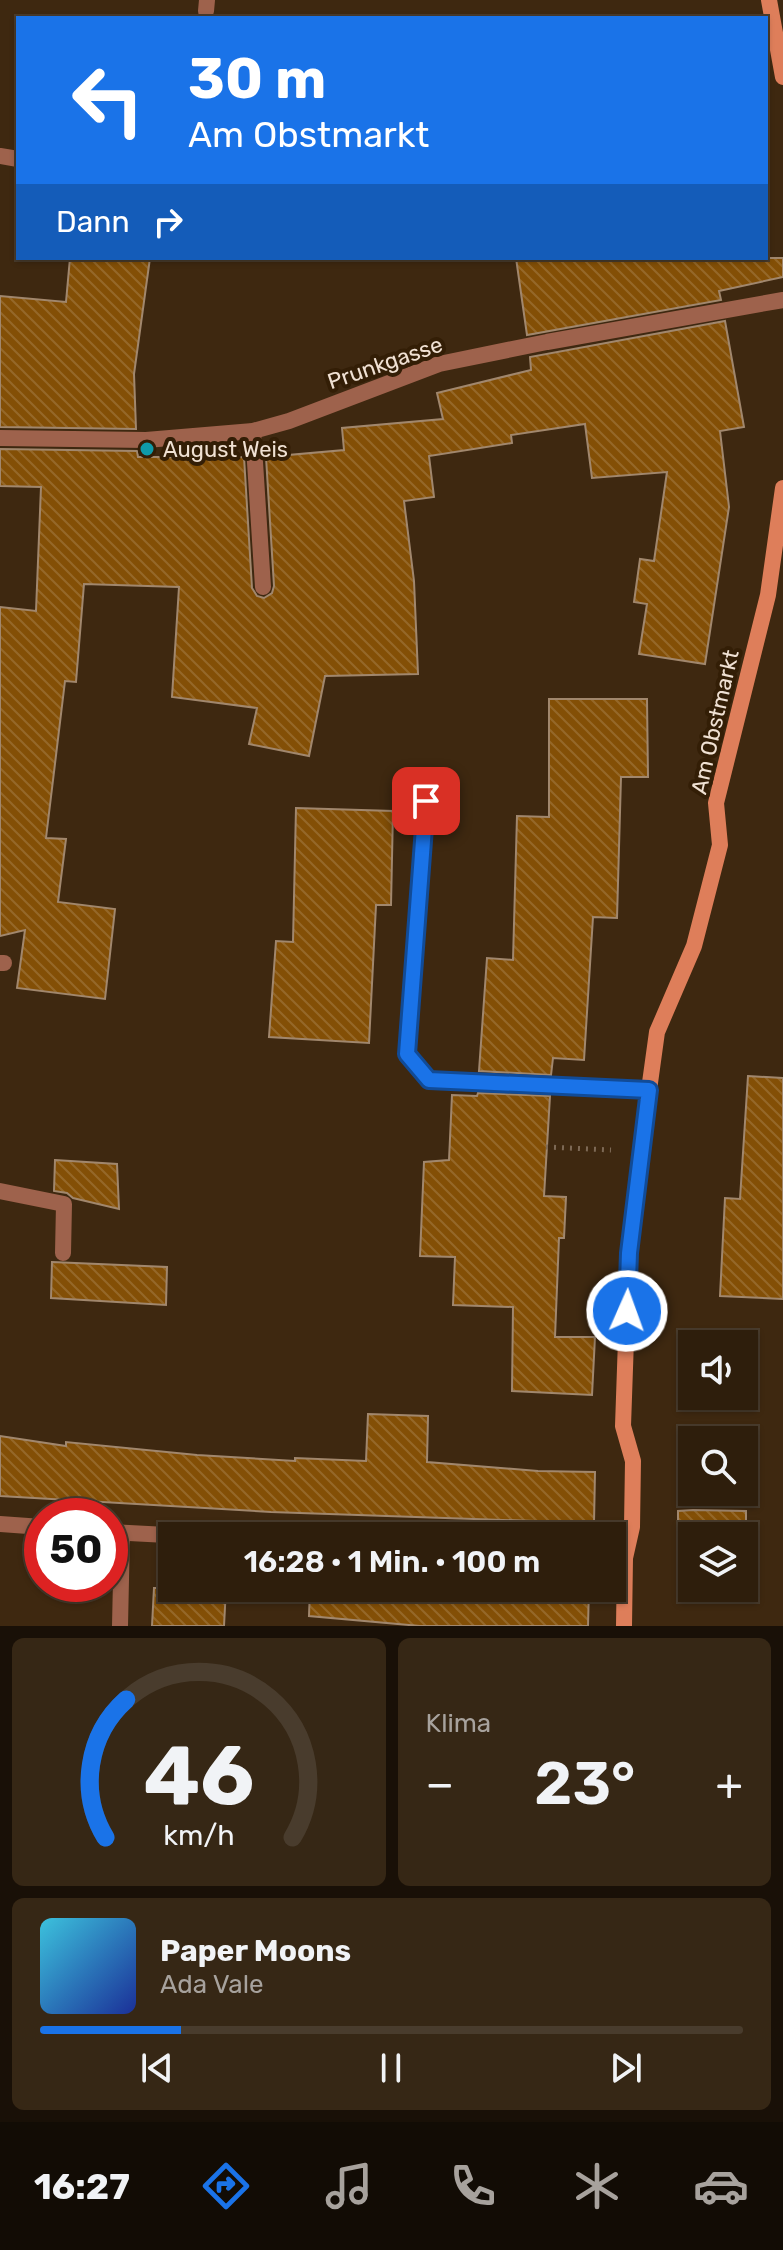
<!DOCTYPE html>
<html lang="de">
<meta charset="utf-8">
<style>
body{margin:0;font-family:Rubik,sans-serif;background:#362715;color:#f1f3f6;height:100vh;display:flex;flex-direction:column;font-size:30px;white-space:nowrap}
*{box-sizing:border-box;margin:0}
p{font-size:26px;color:#a7a29d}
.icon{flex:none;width:44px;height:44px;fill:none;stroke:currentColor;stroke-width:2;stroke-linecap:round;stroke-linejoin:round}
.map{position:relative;height:1626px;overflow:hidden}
.drawer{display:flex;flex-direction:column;gap:12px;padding:12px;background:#191007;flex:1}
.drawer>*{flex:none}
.guide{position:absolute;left:16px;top:16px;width:752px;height:244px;border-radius:0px;box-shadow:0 2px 6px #0004,0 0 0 2px #493c2d;background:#1a73e8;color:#fff;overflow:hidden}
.buttons{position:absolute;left:678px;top:1330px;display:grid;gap:16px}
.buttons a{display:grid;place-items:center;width:80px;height:80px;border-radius:0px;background:#2e1e0c;box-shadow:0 2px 6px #0004,0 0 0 2px #493c2d;font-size:40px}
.speed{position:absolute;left:24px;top:1498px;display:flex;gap:16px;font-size:40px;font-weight:700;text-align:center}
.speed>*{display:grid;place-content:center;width:104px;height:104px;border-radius:50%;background:#2e1e0c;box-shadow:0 2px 6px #0004,0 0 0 2px #493c2d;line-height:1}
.speed .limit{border:12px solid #d22;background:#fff;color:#111}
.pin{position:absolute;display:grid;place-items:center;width:68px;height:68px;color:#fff;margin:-34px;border-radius:16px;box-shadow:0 4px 12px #0006}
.me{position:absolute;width:88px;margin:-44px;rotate:2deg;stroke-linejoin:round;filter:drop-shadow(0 0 6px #0008)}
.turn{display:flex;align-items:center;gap:28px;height:168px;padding:0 40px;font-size:36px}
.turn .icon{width:104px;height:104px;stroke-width:2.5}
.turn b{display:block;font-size:56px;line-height:68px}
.then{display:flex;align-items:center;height:76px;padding:0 40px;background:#0003;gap:16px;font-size:30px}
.big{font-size:60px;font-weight:600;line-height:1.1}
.drawer .card{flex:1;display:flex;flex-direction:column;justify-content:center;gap:12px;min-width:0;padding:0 28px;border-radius:12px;background:#362715}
.drawer .dial{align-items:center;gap:0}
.dial svg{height:208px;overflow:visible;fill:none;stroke:#493c2d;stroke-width:7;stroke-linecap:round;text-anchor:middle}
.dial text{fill:#f1f3f6;stroke:none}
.song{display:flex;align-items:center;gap:24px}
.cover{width:96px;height:96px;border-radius:12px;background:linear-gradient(135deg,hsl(190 70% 55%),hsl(230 70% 35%))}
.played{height:8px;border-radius:4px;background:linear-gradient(90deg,#1a73e8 20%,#493c2d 20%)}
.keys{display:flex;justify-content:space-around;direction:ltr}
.heat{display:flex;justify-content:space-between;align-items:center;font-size:44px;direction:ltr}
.drawer .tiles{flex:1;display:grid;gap:12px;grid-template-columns:1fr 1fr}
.card:last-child{grid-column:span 2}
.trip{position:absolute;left:158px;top:1522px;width:468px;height:80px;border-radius:0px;background:#2e1e0c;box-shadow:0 2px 6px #0004,0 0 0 2px #493c2d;font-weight:600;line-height:80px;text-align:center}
.menu{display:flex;height:128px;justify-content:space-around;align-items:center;background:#120c05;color:#a7a29d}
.menu .icon{width:56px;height:56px}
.menu .current{color:#1a73e8}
.menu b{font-size:36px;color:#f1f3f6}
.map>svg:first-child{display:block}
.building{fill:url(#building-back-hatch);stroke:#a1876d;stroke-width:2;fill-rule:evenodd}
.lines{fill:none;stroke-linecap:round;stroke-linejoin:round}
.path{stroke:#7d6955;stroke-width:5;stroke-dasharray:2 6;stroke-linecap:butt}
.service{stroke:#9e624c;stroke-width:16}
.minor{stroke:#9e624c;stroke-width:16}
.secondary{stroke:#de7e5a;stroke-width:16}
.route-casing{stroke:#114b97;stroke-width:20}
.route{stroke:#1a73e8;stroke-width:14}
.culture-dot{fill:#0f9aa8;stroke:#331e06;stroke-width:3}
.labels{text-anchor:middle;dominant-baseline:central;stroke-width:8;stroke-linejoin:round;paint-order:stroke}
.street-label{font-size:22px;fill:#f0e1d3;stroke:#331e06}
.poi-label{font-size:22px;fill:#f0e1d3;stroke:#331e06;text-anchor:start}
</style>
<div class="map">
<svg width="783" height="1626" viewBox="0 0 783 1626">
<defs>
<pattern id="building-back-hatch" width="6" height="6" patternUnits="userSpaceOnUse" patternTransform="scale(2)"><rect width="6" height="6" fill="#834f06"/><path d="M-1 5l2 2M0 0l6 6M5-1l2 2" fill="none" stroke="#956829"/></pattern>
</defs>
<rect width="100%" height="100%" fill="#3e2810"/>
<!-- building -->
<g class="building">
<path d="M70 258H150L134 374 136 429 0 427V296L66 302Z"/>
<path d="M516 258H783V277L719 291 721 300 527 335Z"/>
<path d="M725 321 744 427 720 431 729 507 705 664 639 654 647 604 634 602 640 559 654 561 667 472 592 478 585 424 511 435 512 443 429 456 434 497 404 501 414 581 418 674 325 676 309 756 249 744 257 708 172 697 179 587 84 584 76 682 65 681 46 838 66 839 58 902 115 909 105 999 17 988 25 930 0 936V607L36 611 41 487 0 486V449L137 451 138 457H244L252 588 257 596 264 598 272 593 274 586 266 457 344 450 342 428 443 419 437 393 531 370 530 357Z"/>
<path d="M549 699H647L648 777H621L617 918 593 917 584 1060 553 1058 551 1075 479 1071 487 958 513 960 517 816 549 817Z"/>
<path d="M296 808 393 811 391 905H376L369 1043 269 1037 276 941 293 942Z"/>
<path d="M748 1076 783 1078V1299L720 1296 725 1198 740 1199Z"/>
<path d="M478 1093 550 1096 544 1196 566 1197 564 1238H559L555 1337H595L592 1395 512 1391 513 1307 453 1305 455 1257 420 1256 424 1162 449 1160 452 1095 477 1096Z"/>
<path d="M55 1160 117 1164 119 1209 73 1198 67 1193 54 1191Z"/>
<path d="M52 1262 167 1267 166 1305 51 1298Z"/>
<path d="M368 1414 428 1416 427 1462 538 1471 595 1472 594 1523 271 1512 0 1496V1436L66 1446V1442L197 1455 295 1461V1458L366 1461Z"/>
<path d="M693 1510 746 1511V1600H678V1511ZM692 1536H744V1588H692Z"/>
<path d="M154 1588H226L224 1626H152Z"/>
<path d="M310 1588H589L588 1626H420L309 1616Z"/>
</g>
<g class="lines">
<!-- path -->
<path class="path" d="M546 1147 611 1150"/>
<!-- service -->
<g class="service">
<path d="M206 11 207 0"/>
<path d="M0 156 18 159"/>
<path d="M253 431 263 587"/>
<path d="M426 801 407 1054 429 1080 649 1090"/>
<path d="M0 963H4"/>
<path d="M0 1191 64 1204 63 1253"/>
</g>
<!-- minor -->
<g class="minor">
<path d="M0 438 146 440 253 431 289 421 439 364 547 342 783 300"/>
<path d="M0 1524 42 1527"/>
<path d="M110 1532 186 1536"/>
<path d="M612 1558H625"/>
<path d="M120 1626 122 1533"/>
</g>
<!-- secondary -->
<g class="secondary">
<path d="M769 0 783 77"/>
<path d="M624 1626 625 1558 632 1527 633 1461 623 1426 629 1253 649 1090 657 1032 694 946 720 845 716 803 768 595 783 488"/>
</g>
</g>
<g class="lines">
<defs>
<path id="route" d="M426 801 407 1054 429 1080 649 1090 629 1253 627 1311"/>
</defs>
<!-- route casing -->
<use href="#route" class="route-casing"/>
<!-- route -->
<use href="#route" class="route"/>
</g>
<!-- markers -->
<circle class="culture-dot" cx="147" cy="449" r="8"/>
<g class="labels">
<!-- street labels -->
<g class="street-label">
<text transform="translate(385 363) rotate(-19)">Prunkgasse</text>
<text transform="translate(715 722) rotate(-77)">Am Obstmarkt</text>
</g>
<!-- poi labels -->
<g class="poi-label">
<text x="163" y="449">August Weis</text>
</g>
</g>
</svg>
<div class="buttons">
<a><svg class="icon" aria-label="sound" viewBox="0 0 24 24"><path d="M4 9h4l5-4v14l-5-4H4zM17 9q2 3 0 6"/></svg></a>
<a><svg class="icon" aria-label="search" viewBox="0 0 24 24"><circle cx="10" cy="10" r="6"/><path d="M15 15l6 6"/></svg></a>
<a><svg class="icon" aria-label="layers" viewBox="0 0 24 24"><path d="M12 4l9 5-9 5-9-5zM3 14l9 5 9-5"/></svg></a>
</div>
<div class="speed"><div class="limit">50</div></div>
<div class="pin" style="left:426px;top:801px;background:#d93025"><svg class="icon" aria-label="arrive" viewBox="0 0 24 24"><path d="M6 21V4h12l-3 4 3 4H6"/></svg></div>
<svg class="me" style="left:627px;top:1311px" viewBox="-20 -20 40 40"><circle r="17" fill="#1a73e8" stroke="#fff" stroke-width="3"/><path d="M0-11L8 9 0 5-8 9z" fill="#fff"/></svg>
<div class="trip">16:28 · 1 Min. · 100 m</div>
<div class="guide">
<div class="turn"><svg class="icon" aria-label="left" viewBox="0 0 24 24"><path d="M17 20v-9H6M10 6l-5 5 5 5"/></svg><div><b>30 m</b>Am Obstmarkt</div></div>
<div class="then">Dann<svg class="icon" aria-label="right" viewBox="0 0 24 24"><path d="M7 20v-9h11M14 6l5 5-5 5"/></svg></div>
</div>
</div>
<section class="drawer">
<div class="tiles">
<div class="card dial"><svg viewBox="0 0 100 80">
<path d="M14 69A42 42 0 1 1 86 69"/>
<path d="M14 69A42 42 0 0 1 22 16" stroke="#1a73e8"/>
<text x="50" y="56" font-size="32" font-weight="700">46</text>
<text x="50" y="72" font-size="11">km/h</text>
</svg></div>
<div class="card"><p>Klima</p>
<div class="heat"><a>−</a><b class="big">23°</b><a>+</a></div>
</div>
<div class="card">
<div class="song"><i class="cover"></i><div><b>Paper Moons</b><p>Ada Vale</p></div></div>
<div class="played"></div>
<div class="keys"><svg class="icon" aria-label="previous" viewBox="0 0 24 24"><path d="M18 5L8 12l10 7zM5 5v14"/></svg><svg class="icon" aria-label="pause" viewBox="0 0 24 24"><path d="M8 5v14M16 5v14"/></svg><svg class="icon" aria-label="next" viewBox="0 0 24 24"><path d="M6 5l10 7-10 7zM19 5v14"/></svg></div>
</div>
</div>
</section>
<nav class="menu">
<b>16:27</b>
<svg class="icon current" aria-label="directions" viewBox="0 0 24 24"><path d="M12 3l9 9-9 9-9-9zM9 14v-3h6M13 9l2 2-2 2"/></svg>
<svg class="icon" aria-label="music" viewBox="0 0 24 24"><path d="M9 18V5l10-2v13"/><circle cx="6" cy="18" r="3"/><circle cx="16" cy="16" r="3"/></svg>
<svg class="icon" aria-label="phone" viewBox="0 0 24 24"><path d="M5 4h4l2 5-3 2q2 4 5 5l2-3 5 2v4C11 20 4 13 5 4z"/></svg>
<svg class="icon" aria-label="climate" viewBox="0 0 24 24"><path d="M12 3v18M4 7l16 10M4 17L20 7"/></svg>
<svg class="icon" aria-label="car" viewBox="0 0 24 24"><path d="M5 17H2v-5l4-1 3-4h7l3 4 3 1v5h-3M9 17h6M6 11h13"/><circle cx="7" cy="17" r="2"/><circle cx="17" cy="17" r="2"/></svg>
</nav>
